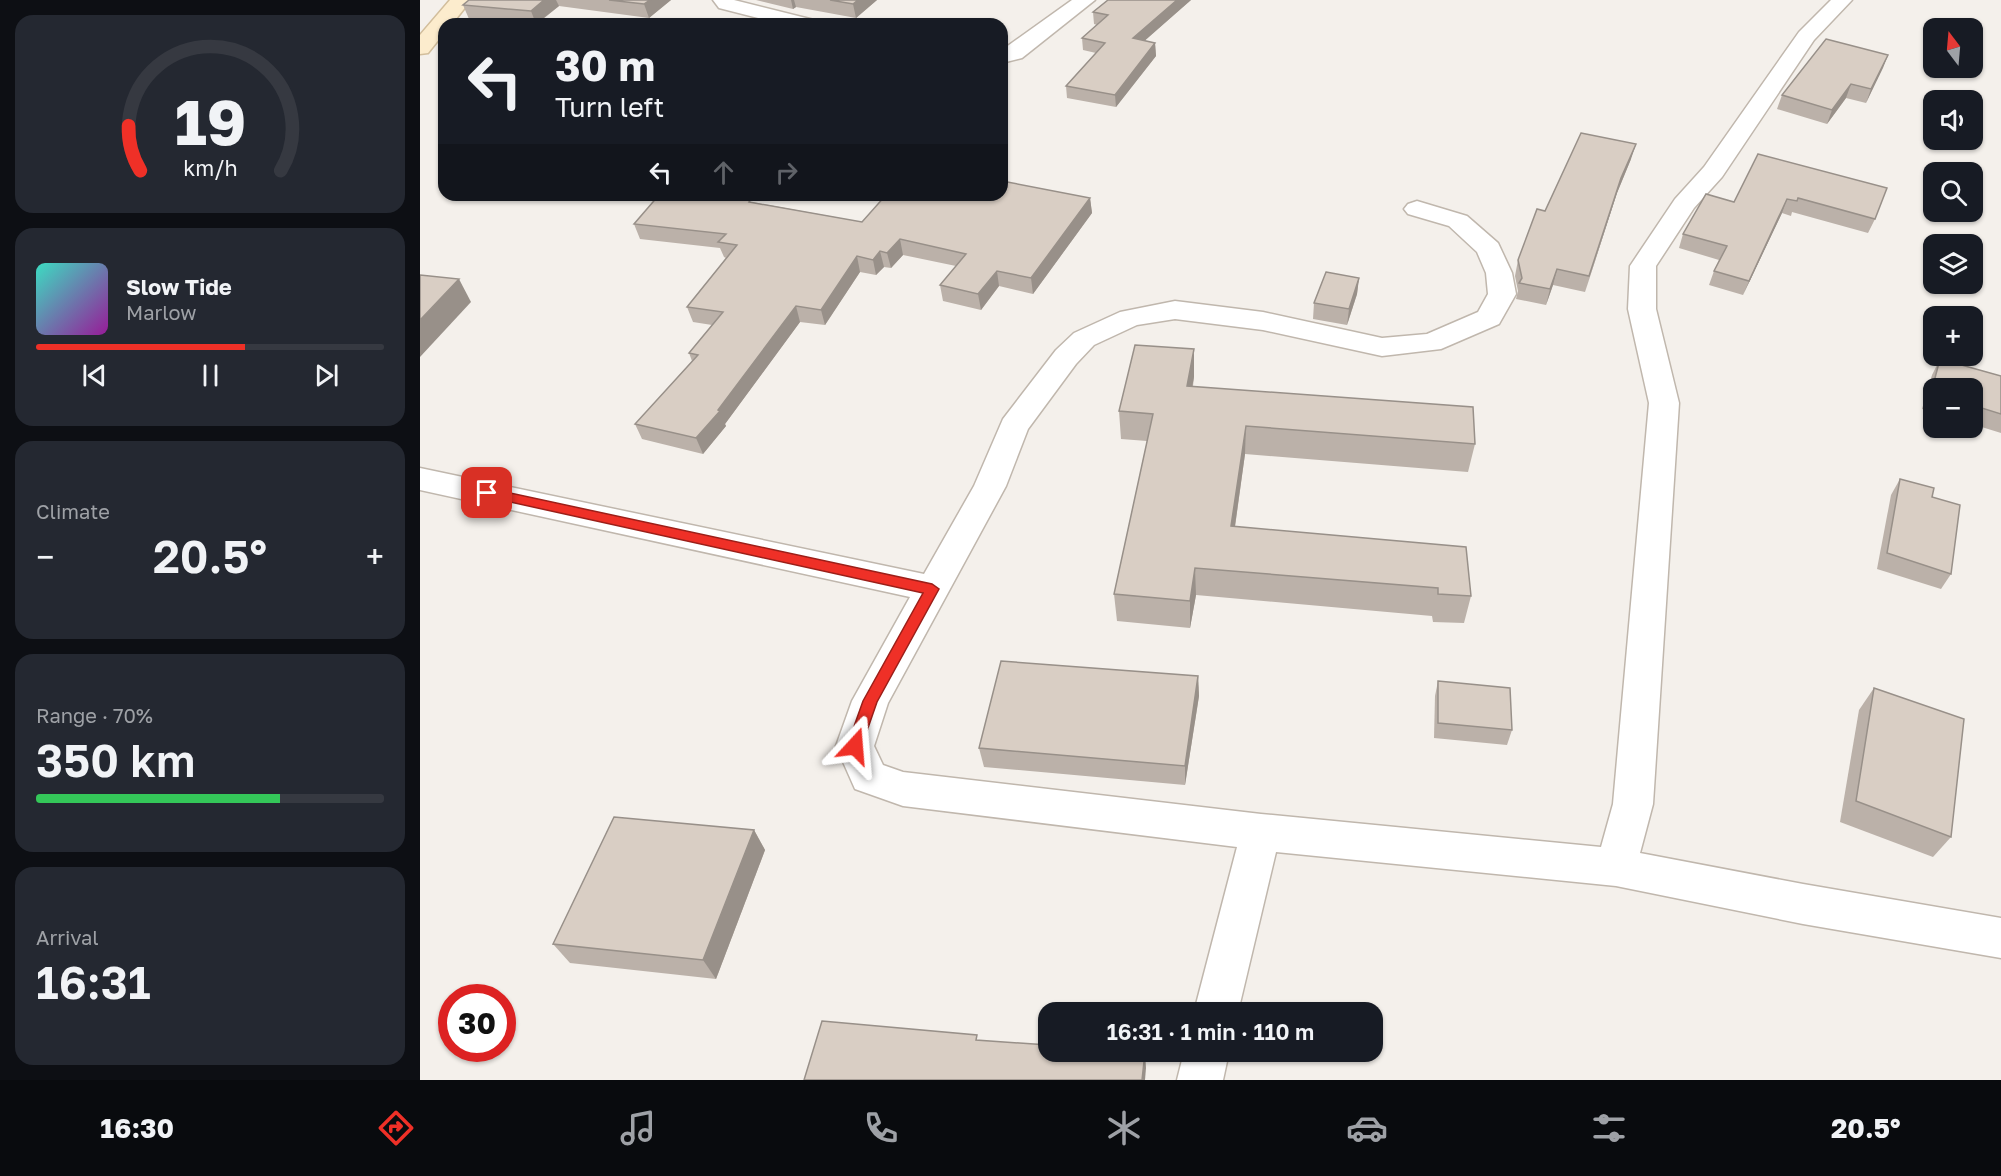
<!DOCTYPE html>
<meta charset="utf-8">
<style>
body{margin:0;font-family:"Golos Text",sans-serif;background:#242831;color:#f1f3f6;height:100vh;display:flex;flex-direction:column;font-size:22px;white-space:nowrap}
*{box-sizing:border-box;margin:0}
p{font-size:20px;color:#9ea1a6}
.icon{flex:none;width:33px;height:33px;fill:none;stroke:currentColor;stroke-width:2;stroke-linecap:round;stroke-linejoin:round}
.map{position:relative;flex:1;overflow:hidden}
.details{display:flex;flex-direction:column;gap:15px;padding:15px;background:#0d0f14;width:420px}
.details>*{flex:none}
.guide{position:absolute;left:18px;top:18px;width:570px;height:183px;border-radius:18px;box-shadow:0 2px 4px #0004;background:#171b24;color:#f1f3f6;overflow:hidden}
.needle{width:39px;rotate:344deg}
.controls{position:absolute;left:1503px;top:18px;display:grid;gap:12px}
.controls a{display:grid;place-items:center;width:60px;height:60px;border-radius:12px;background:#171b24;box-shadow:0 2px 4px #0004;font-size:30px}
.speed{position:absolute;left:18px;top:984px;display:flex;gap:12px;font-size:30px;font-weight:700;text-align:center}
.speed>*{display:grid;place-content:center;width:78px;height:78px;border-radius:50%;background:#171b24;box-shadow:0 2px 4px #0004;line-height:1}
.speed .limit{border:9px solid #d22;background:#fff;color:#111}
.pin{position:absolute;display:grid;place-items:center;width:51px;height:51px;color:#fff;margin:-26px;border-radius:12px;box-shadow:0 3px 9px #0006}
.me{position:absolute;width:66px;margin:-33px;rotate:19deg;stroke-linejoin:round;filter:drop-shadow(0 0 4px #0008)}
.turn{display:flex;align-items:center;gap:21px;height:126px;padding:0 18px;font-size:27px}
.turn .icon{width:78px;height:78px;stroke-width:2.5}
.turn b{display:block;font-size:42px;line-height:51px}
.lanes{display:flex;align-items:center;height:57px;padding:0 18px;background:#0003;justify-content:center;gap:30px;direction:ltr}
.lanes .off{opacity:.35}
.big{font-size:45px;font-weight:600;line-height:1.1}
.details .card{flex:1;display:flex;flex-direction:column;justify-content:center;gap:9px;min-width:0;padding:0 21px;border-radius:18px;background:#242831}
.details .dial{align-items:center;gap:0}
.dial svg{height:156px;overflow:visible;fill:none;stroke:#363941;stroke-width:7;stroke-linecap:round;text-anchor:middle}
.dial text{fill:#f1f3f6;stroke:none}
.song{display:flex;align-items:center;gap:18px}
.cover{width:72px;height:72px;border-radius:9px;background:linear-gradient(135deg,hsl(170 70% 55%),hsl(300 70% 35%))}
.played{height:6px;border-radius:3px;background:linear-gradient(90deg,#ef3027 60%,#363941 60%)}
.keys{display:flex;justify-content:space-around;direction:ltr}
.heat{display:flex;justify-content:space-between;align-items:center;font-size:33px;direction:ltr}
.charge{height:9px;border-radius:4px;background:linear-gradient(90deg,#34c759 70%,#363941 0)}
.trip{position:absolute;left:618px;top:1002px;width:345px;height:60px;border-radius:18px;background:#171b24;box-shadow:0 2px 4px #0004;font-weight:600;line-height:60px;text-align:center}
.tab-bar{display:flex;height:96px;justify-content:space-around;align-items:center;background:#090b0e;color:#9ea1a6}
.tab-bar .icon{width:42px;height:42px}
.tab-bar .selected{color:#ef3027}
.tab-bar b{font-size:27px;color:#f1f3f6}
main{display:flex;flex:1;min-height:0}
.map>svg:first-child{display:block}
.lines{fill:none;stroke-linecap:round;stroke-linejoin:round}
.street-casing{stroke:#c0b7ad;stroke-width:3}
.secondary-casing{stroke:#d2be9c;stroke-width:3}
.street{fill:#fff;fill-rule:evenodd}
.secondary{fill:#fceccd;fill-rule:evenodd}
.wall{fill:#bbb1a9}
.shaded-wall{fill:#989089}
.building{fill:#d9cec4;stroke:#989089;stroke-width:1.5}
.route{fill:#ef3027;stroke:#9b1f19;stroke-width:1.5}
</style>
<main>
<section class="details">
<div class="card dial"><svg viewBox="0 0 100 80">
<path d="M14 69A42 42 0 1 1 86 69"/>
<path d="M14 69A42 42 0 0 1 8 46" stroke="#ef3027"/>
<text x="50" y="56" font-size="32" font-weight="700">19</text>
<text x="50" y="72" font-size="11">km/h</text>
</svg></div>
<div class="card">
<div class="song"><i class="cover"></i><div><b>Slow Tide</b><p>Marlow</p></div></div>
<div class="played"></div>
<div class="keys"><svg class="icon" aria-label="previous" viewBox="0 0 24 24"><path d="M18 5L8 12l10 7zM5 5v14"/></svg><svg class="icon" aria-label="pause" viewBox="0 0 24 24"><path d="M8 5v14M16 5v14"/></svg><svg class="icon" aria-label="next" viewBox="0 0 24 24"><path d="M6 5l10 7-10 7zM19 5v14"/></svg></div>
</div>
<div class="card"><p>Climate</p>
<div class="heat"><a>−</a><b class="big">20.5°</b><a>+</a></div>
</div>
<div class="card"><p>Range · 70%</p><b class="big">350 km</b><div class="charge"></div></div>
<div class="card"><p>Arrival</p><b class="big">16:31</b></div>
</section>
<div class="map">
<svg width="1581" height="1080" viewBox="0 0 1581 1080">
<rect width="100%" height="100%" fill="#f4f0eb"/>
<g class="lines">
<defs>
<g id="street">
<path d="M293 0H314L394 20 397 24H362L299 8Z"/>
<path d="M652 0H675L602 58 582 63V50Z"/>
<path d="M1411 0H1432L1394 40 1302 177 1274 208 1236 266V309L1259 403 1233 804 1220 853 1383 884 1581 918V958L1383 924 1196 886 856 852 818 1012H774L817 847 483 806 435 789 416 746 432 701 490 597 0 490V468L504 574 554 486 583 419 636 350 654 333 700 312 755 301 843 312 962 338 1007 334 1058 312 1068 294 1066 273 1057 252 1029 226 988 214 984 209 988 204 997 201 1047 216 1078 243 1092 273 1096 294 1079 324 1021 349 962 356 843 330 755 319 717 325 674 345 656 364 608 429 586 486 468 703 454 746 463 765 483 772 841 814 1181 847 1193 804 1229 403 1208 309 1210 266 1255 199 1284 167 1379 32Z"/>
<path d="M764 1052H809L803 1080H757Z"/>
</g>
<path id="secondary" d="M30 0H51L32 24H24V33L8 53 0 54V35Z"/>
</defs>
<!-- street casing -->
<use href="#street" class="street-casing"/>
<!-- secondary casing -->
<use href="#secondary" class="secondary-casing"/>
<!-- street -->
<use href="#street" class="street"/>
<!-- secondary -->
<use href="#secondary" class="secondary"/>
</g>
<!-- wall -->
<g class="wall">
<path d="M49 0H251L229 18 139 6 117 24 49 19 43 5Z"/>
<path d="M336 0H457L436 18 376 7 373 9Z"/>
<path d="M688 0H771L724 41 735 43 736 56 696 107 647 98 646 86 676 53 663 50 662 38 677 25 674 24 673 12Z"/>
<path d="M1468 55 1446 103 1426 98 1407 124 1357 109 1362 95Z"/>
<path d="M1338 154 1455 219 1448 233 1372 212 1371 216 1362 213 1323 295 1289 285 1294 271 1299 260 1259 248 1263 234 1314 202Z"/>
<path d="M1211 159 1197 193 1165 292 1133 285 1126 305 1096 299 1098 291 1095 276 1098 260 1125 211Z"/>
<path d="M670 198 672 213 613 294 579 286 561 310 523 301 520 285 536 266 483 255 471 268 464 267 456 275 440 272 405 325 380 322 305 424 306 426 283 454 222 439 215 424 272 361 269 353 292 325 273 322 267 307 306 258 304 257 300 248 220 239 214 224 332 202 442 222Z"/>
<path d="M939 278 937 294 927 325 893 319 894 303Z"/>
<path d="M1520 359 1581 376V433L1552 424V388H1514V412L1502 409 1512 375Z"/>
<path d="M774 377 773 386 1055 444 1048 472 825 454 815 527 1051 596 1044 623 1013 622 1012 616 776 595 770 628 697 621 694 594 727 441 701 439 699 411Z"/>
<path d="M1480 479 1512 497 1531 574 1521 589 1457 569 1471 495Z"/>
<path d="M778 676 779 696 765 785 564 767 559 748Z"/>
<path d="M1018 681 1092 730 1087 745 1014 738 1015 696Z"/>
<path d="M1454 688 1531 837 1513 857 1420 822 1439 710Z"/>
<path d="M334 830 345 850 296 979 150 963 133 944Z"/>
</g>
<!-- shaded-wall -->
<g class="shaded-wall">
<path d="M124 0H136L139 6 116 24 111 11Z"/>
<path d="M230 0H251L229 18 224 4Z"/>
<path d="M371 0H374L376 7 373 9Z"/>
<path d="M438 0H457L436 18 433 4Z"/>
<path d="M757 0H771L713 51V38Z"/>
<path d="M735 43 736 56 696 107 695 95Z"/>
<path d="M1468 55 1463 68 1446 103 1451 89Z"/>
<path d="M1431 84 1426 98 1407 124 1412 110Z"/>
<path d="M1216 144 1211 159 1197 193 1165 292 1201 178Z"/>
<path d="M670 198 672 213 613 294 611 278Z"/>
<path d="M1367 199 1362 213 1323 295 1329 281Z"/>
<path d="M480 239 483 255 471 268 467 253Z"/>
<path d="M460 251 464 267 456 275 453 260Z"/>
<path d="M437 256 440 272 405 325 401 310Z"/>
<path d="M1137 269 1133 285 1126 305 1130 289Z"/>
<path d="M577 271 579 286 561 310 558 294Z"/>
<path d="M939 278 937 294 927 325 929 309Z"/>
<path d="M39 279 51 302 0 357V320Z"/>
<path d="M376 306 380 322 305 424 306 426 283 454 276 438Z"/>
<path d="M774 349V377L767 414V386Z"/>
<path d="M826 426 825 454 811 554V526Z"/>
<path d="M775 568 776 595 770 628V601Z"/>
<path d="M778 676 779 696 765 785V766Z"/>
<path d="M334 830 345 850 296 979 283 960Z"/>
<path d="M725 1052 726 1068 725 1080H722Z"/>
</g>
<!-- building -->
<g class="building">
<path d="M49 0H124L111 11 43 5Z"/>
<path d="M189 0H230L224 4Z"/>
<path d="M410 0H438L433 4Z"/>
<path d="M688 0H757L713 38 735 43 695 95 646 86 685 43 662 38 688 15 673 12Z"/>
<path d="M1406 39 1468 55 1451 89 1431 84 1412 110 1362 95Z"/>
<path d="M1161 133 1216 144 1201 178 1169 276 1137 269 1130 289 1099 283 1102 278 1098 260 1117 209 1125 211Z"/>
<path d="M1338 154 1467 188 1455 219 1378 198 1377 201 1367 199 1329 281 1294 271 1307 246 1263 234 1286 194 1314 202Z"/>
<path d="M582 181 670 198 611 278 577 271 558 294 520 285 546 254 480 239 467 253 460 251 453 260 437 256 401 310 376 306 298 410 300 411 276 438 215 424 278 355 269 353 303 312 267 307 317 245 298 242 306 234 214 224 239 195H287L331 199 329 202 442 222 466 195H582Z"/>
<path d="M906 272 939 278 929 309 894 303Z"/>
<path d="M0 275 39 279 0 320Z"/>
<path d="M715 345 774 349 767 386 1053 407 1055 444 826 426 811 526 1046 547 1051 596 1018 594V588L775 568 770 601 694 594 733 414 699 411Z"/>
<path d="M1520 359 1581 376V414L1552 405V388H1514V393H1511Z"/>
<path d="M1480 479 1514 488 1512 497 1540 505 1531 574 1467 553Z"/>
<path d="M581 661 778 676 765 766 559 748Z"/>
<path d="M1018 681 1090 688 1092 730 1018 723Z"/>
<path d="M1454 688 1544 719 1531 837 1436 801Z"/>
<path d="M194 817 334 830 283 960 133 944Z"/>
<path d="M402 1021 557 1035 556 1040 628 1045V1052H725L722 1080H384Z"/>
</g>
<!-- route -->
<path class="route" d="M67 488 512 584 519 589 457 702 440 751 435 753 429 751 427 746 443 701 503 593 63 496 61 493Z"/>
</svg>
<div class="controls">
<a><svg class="needle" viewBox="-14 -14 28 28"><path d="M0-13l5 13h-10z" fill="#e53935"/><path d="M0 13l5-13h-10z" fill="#9ea1a6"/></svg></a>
<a><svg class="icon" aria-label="sound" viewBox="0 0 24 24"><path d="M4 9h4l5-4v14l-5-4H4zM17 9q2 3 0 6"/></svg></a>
<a><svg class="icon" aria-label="search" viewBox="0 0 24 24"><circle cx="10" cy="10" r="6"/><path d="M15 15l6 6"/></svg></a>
<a><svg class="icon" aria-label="layers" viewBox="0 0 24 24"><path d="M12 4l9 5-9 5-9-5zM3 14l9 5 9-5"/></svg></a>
<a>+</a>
<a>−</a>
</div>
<div class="speed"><div class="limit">30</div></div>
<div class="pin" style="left:67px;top:493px;background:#d93025"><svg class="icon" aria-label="arrive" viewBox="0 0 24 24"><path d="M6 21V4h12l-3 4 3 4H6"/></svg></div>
<svg class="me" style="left:435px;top:746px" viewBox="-20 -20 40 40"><path d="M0-17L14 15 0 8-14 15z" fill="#ef3027" stroke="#fff" stroke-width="4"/></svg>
<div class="trip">16:31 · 1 min · 110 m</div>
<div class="guide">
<div class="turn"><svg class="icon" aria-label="left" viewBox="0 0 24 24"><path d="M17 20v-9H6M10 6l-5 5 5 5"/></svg><div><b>30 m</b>Turn left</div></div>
<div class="lanes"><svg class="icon" aria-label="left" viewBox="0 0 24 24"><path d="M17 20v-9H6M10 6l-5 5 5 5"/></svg><svg class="icon off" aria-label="ahead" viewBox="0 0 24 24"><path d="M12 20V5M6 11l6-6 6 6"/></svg><svg class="icon off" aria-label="right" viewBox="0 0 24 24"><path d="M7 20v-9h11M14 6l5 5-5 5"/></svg></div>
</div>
</div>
</main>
<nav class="tab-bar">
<b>16:30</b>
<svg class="icon selected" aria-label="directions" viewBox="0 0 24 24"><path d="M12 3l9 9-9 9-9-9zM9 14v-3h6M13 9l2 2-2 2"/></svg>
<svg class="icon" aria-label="music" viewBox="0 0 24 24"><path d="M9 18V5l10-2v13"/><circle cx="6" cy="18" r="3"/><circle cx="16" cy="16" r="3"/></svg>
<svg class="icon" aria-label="phone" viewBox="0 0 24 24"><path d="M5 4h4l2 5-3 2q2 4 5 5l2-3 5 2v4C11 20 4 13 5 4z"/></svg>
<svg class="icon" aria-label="climate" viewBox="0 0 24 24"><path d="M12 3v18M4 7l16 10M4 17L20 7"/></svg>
<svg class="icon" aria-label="car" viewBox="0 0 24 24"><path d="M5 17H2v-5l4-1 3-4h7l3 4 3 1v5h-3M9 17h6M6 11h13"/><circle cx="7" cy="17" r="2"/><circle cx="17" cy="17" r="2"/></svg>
<svg class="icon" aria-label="filters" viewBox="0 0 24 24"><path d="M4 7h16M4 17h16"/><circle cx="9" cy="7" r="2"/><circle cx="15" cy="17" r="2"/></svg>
<b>20.5°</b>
</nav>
